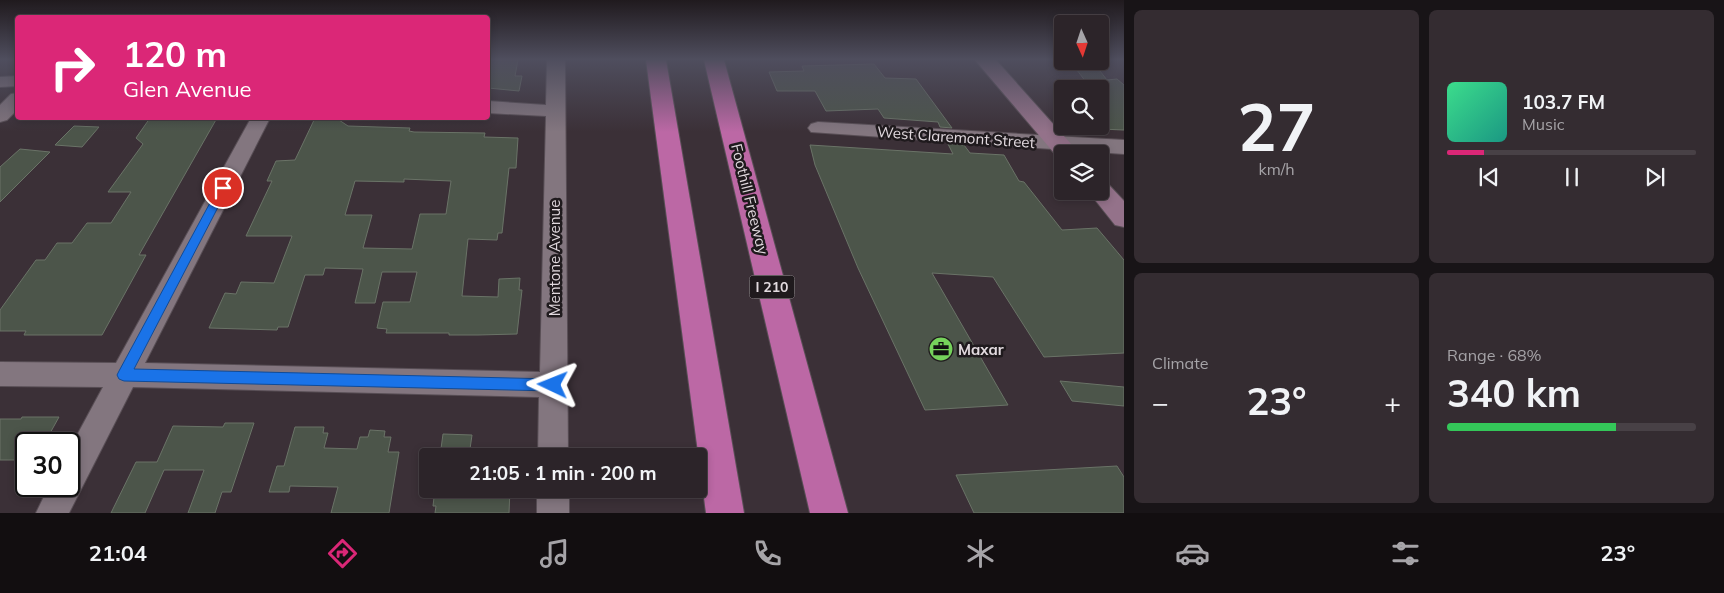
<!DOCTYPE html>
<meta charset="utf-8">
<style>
body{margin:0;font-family:Mulish,sans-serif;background:#342c31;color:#f1f3f6;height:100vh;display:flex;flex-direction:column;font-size:19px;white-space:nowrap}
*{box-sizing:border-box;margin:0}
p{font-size:16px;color:#a6a4a8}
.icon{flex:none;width:28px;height:28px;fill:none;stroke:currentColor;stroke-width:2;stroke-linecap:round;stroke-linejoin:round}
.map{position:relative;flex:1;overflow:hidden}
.drawer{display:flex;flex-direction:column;gap:10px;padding:10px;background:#181417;width:600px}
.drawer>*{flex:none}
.top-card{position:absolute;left:15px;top:15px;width:475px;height:105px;border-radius:5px;box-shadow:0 2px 8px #0003,0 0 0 1px #484146;background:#db2777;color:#fff;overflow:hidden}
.needle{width:32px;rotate:177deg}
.tools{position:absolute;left:1054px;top:15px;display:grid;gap:10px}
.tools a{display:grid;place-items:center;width:55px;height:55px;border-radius:5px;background:#2c2429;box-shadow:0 2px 8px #0003,0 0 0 1px #484146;font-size:25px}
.speed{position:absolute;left:15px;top:432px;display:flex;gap:10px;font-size:25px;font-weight:700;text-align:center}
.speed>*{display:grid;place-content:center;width:65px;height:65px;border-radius:50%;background:#2c2429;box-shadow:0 2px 8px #0003,0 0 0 1px #484146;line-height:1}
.speed .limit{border:2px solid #111;border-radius:8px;background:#fff;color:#111}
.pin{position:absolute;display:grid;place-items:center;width:42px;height:42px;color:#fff;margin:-21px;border:2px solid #fff;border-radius:50%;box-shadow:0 1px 5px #0007}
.me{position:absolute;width:55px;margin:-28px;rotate:272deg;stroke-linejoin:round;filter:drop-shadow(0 0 4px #0008)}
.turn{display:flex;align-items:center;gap:18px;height:105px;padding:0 25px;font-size:22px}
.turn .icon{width:65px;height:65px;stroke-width:2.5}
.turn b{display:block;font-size:35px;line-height:42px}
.big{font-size:38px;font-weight:700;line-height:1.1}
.drawer .widget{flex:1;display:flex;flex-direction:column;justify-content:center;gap:8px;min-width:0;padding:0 18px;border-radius:8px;background:#342c31}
.drawer .dial{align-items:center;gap:0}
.dial b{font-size:65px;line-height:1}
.song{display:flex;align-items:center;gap:15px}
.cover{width:60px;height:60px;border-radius:8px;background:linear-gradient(135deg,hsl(150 70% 55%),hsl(170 70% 35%))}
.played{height:5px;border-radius:2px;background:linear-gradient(90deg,#db2777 15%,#484146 15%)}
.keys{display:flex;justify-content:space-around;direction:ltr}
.heat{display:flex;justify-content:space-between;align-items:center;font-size:28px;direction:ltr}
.charge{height:8px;border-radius:4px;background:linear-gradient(90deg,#34c759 68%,#484146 0)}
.drawer .tiles{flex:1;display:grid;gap:10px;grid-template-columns:repeat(2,1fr)}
.trip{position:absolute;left:419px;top:448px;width:288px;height:50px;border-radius:5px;background:#2c2429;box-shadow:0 2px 8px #0003,0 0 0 1px #484146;font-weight:700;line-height:50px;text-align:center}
.menu{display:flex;height:80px;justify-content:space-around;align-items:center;background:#120e10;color:#a6a4a8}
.menu .icon{width:35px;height:35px}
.menu .active{color:#db2777}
.menu b{font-size:22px;color:#f1f3f6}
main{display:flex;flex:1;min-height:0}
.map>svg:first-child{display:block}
.building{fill:#4c554a;stroke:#6a7367;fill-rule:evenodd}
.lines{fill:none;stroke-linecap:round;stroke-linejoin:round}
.minor-casing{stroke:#584e55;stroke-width:2}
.secondary-casing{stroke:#584e55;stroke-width:2}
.motorway-casing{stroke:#584e55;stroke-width:2}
.minor{fill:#83767f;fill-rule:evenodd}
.secondary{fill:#94728a;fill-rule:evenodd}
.motorway{fill:#bc68a5;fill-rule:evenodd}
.route{fill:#1a73e8;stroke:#114b97}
.labels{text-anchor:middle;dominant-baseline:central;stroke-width:5;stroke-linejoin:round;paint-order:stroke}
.shield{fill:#1f1a1d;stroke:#a8a0a5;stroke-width:1}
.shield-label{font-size:14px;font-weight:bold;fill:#e2dadf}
.street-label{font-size:15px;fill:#e2dadf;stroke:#1f1a1d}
.poi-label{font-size:15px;font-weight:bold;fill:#e2dadf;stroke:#1f1a1d;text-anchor:start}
</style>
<main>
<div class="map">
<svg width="1124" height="513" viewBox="0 0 1124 513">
<rect width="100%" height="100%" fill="#3b3037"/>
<!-- building -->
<g class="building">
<path d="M488 60H518L515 76H522L519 91 488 88Z"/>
<path d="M1070 61 1093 62 1107 80 1117 79 1124 85V130L1100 129V82H1086Z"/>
<path d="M874 64 885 78 916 79 952 128 940 127 938 122 884 118 878 109 826 111 815 91H777L769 72 804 71 802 66Z"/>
<path d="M150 118H217L139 255H146L102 335H24L26 331H0V310L36 260H45L57 243H72L87 223H111L131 192H108L143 144 136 138Z"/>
<path d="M315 118H336L348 126 410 128 409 131 414 132 485 133 484 137 518 138 516 168H509L502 233H498L497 240 468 239 462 296 498 297 499 279 520 278 519 290H522L517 334 478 335H449V333H386L387 329 377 328 383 302H410L417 272H382L375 303H355L363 269 325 268 323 275H305L288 327H278L277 330 209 328 225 293 236 294 241 282 274 283 292 236H246L272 181H267L276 161 295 160ZM404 179 451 181 446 214H420L412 249 363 248 372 215H345L355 181 404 182Z"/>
<path d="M74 126 99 127 82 147 55 145Z"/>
<path d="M948 144 964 145 970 153 1004 155 1019 181 1024 182 1062 230 1097 228 1124 260V353L1044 357 993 277 932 273 1008 405 925 410 858 268 815 165 810 145 953 154Z"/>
<path d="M20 149 50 152 0 202V167Z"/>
<path d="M1060 381 1124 387V406L1072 401Z"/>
<path d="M22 417H59L44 444H26V460H0V419H21Z"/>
<path d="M225 423H254L231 492H222L215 513H188L204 470H164L145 513H111L136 462H157L173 426 223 427Z"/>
<path d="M295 427H324L323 433H328L324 448 357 449 360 437H368L370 430 385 431 384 437H391L388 452H399L389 513H331L338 487 290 486 289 492H269L277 466H284Z"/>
<path d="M443 434 472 435 469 456H440Z"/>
<path d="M1117 466 1124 477V513H974L956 475Z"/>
<path d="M435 489H510L509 513H435L436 506H433Z"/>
</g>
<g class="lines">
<defs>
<g id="minor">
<path d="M547 60H565L568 456H538L539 397 133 387 69 513H36L49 486H69V450L103 387 0 386V362L116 363 251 118H270L145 363 540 372 546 116 488 113V101L546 105Z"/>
<path d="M18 76V86L0 87V77Z"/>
<path d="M18 93V109L7 120 0 122V105L11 94Z"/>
<path d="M818 122 1124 140V154L811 132 808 128 811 124Z"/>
<rect x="537" y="489" width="32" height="24"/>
</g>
<g id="secondary">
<path d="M975 60H996L1080 154H1062V160H1060Z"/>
<path d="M1100 182 1109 185 1124 201V227L1115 225 1088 191H1100Z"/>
</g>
<g id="motorway">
<path d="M646 60H666L744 513H706Z"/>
<path d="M704 60H724L848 513H810Z"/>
</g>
</defs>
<!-- minor casing -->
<use href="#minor" class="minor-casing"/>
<!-- secondary casing -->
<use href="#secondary" class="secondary-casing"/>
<!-- motorway casing -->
<use href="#motorway" class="motorway-casing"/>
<!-- minor -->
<use href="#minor" class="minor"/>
<!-- secondary -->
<use href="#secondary" class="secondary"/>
<!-- motorway -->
<use href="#motorway" class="motorway"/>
</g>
<!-- sky -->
<linearGradient id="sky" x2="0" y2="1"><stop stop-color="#201a1e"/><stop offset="0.45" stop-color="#4f4e5e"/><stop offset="1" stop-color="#4f4e5e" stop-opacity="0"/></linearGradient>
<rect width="1124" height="132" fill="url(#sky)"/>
<!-- route -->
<path class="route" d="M223 185 228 188 134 369 553 379 558 381 560 385 558 389 553 391 124 381 119 379 117 375 119 371 218 188Z"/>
<!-- icons -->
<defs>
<symbol id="office-disc" viewBox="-11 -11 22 22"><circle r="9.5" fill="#75d25b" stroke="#1f1a1d"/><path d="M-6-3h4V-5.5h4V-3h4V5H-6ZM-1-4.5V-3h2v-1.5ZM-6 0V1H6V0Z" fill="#111"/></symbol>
</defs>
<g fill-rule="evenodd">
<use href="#office-disc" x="927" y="335" width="28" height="28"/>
</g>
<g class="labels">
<!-- shield labels -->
<rect class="shield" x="749.5" y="275.5" width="45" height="23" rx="4"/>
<g class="shield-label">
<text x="772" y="287">I 210</text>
</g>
<!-- street labels -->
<g class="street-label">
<text transform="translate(956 137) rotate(4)">West Claremont Street</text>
<text transform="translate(750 199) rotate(76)">Foothill Freeway</text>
<text transform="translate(554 258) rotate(-90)">Mentone Avenue</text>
</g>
<!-- poi labels -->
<g class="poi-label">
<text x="958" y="349">Maxar</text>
</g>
</g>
</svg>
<div class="tools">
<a><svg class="needle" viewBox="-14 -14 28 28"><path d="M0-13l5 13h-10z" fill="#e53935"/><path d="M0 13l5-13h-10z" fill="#a6a4a8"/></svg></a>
<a><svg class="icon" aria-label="search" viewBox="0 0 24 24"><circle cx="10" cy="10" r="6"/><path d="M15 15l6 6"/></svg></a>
<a><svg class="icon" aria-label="layers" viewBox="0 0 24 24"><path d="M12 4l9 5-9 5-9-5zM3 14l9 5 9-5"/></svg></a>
</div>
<div class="speed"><div class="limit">30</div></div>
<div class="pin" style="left:223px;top:188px;background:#d93025"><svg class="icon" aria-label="arrive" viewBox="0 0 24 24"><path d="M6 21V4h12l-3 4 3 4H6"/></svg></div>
<svg class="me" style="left:553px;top:385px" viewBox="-20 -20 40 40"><path d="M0-17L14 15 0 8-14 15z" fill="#1a73e8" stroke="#fff" stroke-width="4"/></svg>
<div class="trip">21:05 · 1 min · 200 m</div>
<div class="top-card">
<div class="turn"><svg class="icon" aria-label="right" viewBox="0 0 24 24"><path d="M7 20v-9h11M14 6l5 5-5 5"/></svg><div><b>120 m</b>Glen Avenue</div></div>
</div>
</div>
<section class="drawer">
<div class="tiles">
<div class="widget dial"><b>27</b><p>km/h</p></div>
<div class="widget">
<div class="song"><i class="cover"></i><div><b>103.7 FM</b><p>Music</p></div></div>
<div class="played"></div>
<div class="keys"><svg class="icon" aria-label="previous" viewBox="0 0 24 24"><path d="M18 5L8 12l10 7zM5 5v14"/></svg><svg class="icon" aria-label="pause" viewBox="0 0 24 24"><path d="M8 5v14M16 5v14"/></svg><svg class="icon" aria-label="next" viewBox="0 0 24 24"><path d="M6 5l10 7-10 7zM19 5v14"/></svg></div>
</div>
<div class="widget"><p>Climate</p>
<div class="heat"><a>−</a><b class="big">23°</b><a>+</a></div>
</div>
<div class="widget"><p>Range · 68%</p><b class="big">340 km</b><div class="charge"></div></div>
</div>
</section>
</main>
<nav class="menu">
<b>21:04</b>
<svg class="icon active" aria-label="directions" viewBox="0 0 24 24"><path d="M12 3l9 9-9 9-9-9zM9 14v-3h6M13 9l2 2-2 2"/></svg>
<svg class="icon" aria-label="music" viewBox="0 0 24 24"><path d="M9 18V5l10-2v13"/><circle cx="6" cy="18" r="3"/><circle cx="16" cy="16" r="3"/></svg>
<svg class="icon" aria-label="phone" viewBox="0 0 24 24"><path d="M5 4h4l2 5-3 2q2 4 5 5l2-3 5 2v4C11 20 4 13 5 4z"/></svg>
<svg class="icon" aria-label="climate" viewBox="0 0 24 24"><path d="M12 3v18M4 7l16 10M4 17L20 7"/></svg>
<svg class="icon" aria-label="car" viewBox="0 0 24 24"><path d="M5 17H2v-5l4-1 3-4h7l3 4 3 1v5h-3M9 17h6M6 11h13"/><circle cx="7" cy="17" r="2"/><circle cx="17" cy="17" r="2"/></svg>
<svg class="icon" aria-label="filters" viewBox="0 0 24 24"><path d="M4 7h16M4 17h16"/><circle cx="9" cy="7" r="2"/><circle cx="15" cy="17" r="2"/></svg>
<b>23°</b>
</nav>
